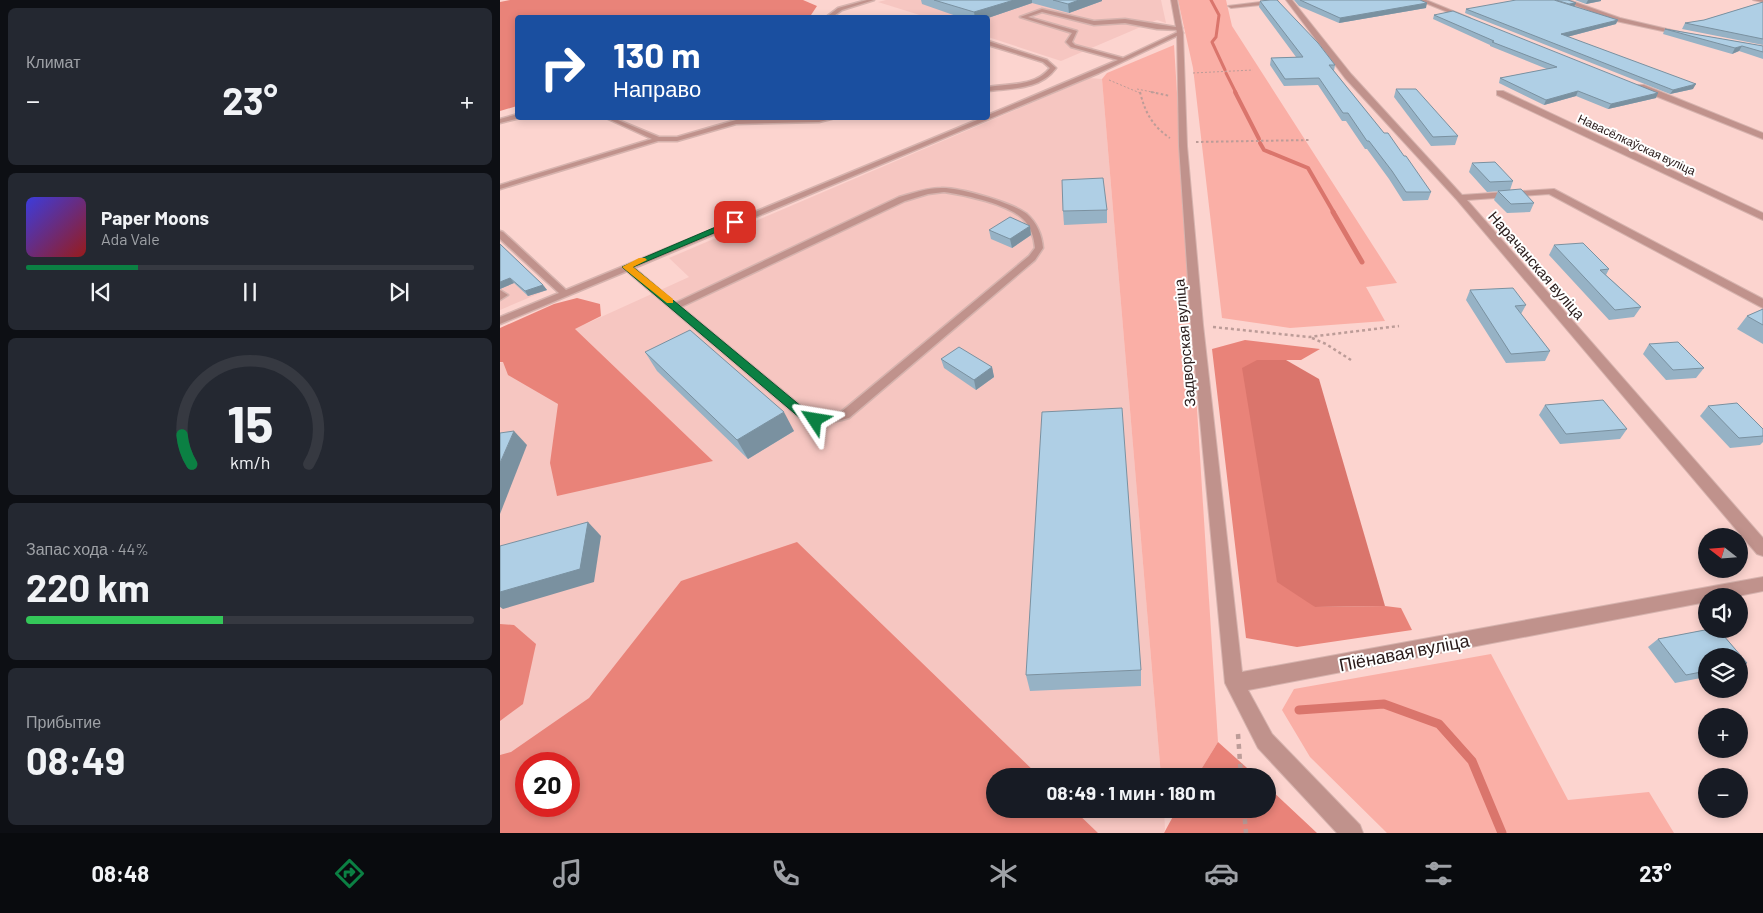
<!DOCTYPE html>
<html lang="ru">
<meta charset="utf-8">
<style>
body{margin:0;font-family:Barlow,sans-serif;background:#242831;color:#f1f3f6;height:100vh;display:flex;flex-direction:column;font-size:19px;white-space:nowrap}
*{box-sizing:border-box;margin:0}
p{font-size:16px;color:#9ea1a6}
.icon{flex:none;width:28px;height:28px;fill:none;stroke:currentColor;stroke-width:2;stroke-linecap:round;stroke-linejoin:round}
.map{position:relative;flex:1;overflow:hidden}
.panel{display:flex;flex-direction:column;gap:8px;padding:8px;background:#0d0f14;width:500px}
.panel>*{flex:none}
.guide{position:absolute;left:15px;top:15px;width:475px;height:105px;border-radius:5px;box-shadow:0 2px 8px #0003;background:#1a4fa0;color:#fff;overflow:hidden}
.needle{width:32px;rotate:287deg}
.controls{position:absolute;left:1198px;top:528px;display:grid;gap:10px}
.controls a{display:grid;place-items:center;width:50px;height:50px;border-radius:50%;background:#171b24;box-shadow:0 2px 8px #0003;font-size:25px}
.speed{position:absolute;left:15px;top:752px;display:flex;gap:10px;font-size:25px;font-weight:700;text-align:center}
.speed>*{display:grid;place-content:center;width:65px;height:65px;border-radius:50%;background:#171b24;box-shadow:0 2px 8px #0003;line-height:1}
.speed .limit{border:8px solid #d22;background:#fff;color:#111}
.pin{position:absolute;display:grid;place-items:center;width:42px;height:42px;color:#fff;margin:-21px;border-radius:10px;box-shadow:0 2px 8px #0006}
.me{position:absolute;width:55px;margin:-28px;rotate:303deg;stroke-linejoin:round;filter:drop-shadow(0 0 4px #0008)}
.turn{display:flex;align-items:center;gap:18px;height:105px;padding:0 15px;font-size:22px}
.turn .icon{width:65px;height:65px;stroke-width:2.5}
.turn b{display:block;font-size:35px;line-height:42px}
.big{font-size:38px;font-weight:700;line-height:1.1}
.panel .tile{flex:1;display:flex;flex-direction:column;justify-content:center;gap:8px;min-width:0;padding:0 18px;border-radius:8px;background:#242831}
.panel .dial{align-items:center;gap:0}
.dial svg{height:130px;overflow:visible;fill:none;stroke:#363941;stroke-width:7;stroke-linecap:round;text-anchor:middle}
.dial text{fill:#f1f3f6;stroke:none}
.song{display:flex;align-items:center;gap:15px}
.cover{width:60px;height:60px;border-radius:8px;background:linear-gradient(135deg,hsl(240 70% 55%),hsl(0 70% 35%))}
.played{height:5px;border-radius:2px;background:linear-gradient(90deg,#0b8043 25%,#363941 25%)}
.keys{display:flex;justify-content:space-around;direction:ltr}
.heat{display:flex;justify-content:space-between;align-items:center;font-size:28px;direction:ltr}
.charge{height:8px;border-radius:4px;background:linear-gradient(90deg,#34c759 44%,#363941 0)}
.trip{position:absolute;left:486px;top:768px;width:290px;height:50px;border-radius:25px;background:#171b24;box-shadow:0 2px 8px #0003;font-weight:700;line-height:50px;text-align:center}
.menu{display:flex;height:80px;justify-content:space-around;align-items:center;background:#090b0e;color:#9ea1a6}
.menu .icon{width:35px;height:35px}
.menu .selected{color:#0b8043}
.menu b{font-size:22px;color:#f1f3f6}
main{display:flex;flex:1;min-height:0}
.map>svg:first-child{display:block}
.built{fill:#f6c6c1;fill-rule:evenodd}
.green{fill:#faafa6}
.forest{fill:#e98379;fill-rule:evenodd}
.water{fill:#da756c}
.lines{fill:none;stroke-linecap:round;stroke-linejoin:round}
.stream-far3{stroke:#da756c;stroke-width:3}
.stream-far2{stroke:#da756c;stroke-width:4}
.stream-far1{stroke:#da756c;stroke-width:5}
.stream{stroke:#da756c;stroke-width:9}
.service-casing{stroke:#d6b3ae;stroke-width:3}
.minor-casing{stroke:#d6b3ae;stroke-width:2}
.path-far3{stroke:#bc9c98;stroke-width:1;stroke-dasharray:2 2;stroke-linecap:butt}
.path-far2{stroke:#bc9c98;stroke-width:2;stroke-dasharray:2.5 2.5;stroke-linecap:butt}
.path-far1{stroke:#bc9c98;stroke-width:2.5;stroke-dasharray:3 3;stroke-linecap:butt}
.path{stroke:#bc9c98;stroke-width:4.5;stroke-dasharray:5 5;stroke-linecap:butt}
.service{fill:#c0928c;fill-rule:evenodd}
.minor{fill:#c0928c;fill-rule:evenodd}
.wall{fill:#96b2c5}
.shaded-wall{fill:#7a91a0}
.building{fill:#afcfe5;stroke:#7a91a0}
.route{fill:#0b8043;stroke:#07532c}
.slow{fill:#f59e0b}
.labels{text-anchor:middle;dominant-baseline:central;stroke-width:4;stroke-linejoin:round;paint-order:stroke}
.far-street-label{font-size:12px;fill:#281a19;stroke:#fff}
.street-label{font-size:15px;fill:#281a19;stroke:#fff}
.near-street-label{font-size:18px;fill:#281a19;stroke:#fff}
</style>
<main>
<section class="panel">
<div class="tile"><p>Климат</p>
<div class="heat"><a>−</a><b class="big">23°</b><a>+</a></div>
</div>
<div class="tile">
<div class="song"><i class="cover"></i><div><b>Paper Moons</b><p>Ada Vale</p></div></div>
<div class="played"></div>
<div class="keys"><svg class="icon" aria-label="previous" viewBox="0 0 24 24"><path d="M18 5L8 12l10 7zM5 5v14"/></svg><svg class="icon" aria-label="pause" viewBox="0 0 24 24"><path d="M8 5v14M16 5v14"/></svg><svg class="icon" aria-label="next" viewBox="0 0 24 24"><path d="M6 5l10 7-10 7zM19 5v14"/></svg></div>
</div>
<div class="tile dial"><svg viewBox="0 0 100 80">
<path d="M14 69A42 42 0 1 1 86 69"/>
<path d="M14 69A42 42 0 0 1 8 51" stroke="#0b8043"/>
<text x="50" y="56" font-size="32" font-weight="700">15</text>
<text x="50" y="72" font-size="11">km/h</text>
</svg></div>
<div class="tile"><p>Запас хода · 44%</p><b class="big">220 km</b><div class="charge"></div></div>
<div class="tile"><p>Прибытие</p><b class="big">08:49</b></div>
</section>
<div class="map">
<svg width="1263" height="833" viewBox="0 0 1263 833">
<rect width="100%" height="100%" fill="#fcd4cf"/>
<!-- built -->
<g class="built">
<path d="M386 0H661L666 23 657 20 561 61 488 37V18L426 17 378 2Z"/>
<path d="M590 78 602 79 661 776H495V809H664L665 829 664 833H0V363L189 277 169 258ZM26 764H69V806H26Z"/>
<path d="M0 246 47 290 0 310Z"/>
</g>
<!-- green -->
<g class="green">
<path d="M678 0H726L732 26 897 283 866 287 885 321 790 328 722 318 693 68Z"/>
<path d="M674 45 718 742 697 776H661L602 79 607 73Z"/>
<path d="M991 654 1068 800 1149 792 1174 833H887L810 757 782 710 794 689Z"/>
</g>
<!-- forest -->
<g class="forest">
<path d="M10 0H303L317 6 309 18H18L17 106 0 111V2Z"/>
<path d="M77 298 100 304 101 316 75 329 213 461 57 496 50 463 58 404 8 375 3 362H0V328L54 304Z"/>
<path d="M745 340 820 349 801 360H757L815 607 885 606 901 608 912 630 797 647 746 638 712 349Z"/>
<path d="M297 542 539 776H495V809H573L598 833H0V755L11 752 89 698 181 581ZM26 764H69V806H26Z"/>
<path d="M0 624 14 625 36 644 23 704 0 721Z"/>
<path d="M718 742 756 776H697Z"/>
<path d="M768 787 817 833H664L677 809H768Z"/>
</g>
<!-- water -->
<path class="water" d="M757 360H786L819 379 885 606 815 607 777 582 742 368Z"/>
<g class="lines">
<!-- stream-far3 -->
<g class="stream-far3">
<path d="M711 0 719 15 716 37 712 42 725 70"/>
<path d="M726 73 736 93"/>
</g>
<!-- stream-far2 -->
<g class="stream-far2">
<path d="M735 92 759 139"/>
<path d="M760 143 764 150 808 168 834 213"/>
</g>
<!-- stream-far1 -->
<path class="stream-far1" d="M833 212 862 262"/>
<!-- stream -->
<path class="stream" d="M799 710 884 704 939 724 972 761 1002 833"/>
<defs>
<g id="service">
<path d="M367 0H374L342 10 331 18H325L338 8Z"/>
<path d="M542 9 594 21 625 19 682 28 679 30 657 29 625 23 594 25 542 12 528 17 577 31 572 42 575 45 623 58 678 32 683 33 599 73 134 268 175 303 399 197C413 193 427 188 441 188 459 187 513 203 527 214 537 223 542 235 543 248L535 260 349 418C331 423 318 425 300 418L127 271 0 324V317L59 293 0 239V231L3 232 66 290 482 118H488V115L618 60 571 47 566 42 572 33 520 17ZM444 192C465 195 508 204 523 219 531 227 534 237 535 248L529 256 341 412 324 415 308 412 181 307 405 201 428 194Z"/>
<path d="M488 41 547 60 556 68C540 90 512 88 488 91V87C509 83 535 87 550 68L543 62 488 45Z"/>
<path d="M18 114V118H20L0 123V119Z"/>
<path d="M106 118H113L159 137H177L236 120 335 118 319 122 236 124 177 141H158L0 189V185L152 139Z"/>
<path d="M0 290 8 295 0 300Z"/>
</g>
<g id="minor">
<path d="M671 0H677L683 33 687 146 703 325 742 672 1263 577V591L1238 596H1206V602L748 690 772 734 860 825 863 833H837L758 748 725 683 691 325 679 146 677 33Z"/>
<path d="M777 0 779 3 731 8 728 6Z"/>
<path d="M786 0H792L851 74 962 195 1054 189 1263 299V308L1259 306 1049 194 967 200 1263 538V556L1257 554 957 200 845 78Z"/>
<path d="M918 0H926L970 18 965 19Z"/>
<path d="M1061 0H1069L1120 18 1184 33 1181 35 1116 21Z"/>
<path d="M1253 0H1263V2Z"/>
<path d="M1138 85H1144L1263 133V139L1138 89Z"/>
<path d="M997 91H1003L1263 213V220L997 95Z"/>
</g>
</defs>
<!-- service casing -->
<use href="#service" class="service-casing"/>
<!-- minor casing -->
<use href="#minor" class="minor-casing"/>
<!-- path-far3 -->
<g class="path-far3">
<path d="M693 73 753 70"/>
<path d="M609 80 640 93"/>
<path d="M637 89 657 93"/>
</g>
<!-- path-far2 -->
<g class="path-far2">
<path d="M640 92C645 112 652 126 670 138"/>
<path d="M651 92 670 96"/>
<path d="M696 142 811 140"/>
</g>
<!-- path-far1 -->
<g class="path-far1">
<path d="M713 327 809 337 899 326"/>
<path d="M812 338 826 344 851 360"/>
</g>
<!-- path -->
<g class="path">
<path d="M738 734 741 776"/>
<path d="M744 809 746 833"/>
</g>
<!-- service -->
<use href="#service" class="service"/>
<!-- minor -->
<use href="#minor" class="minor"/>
</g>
<!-- wall -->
<g class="wall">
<path d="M421 0H602V1L569 13 532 3 488 18H462L422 4Z"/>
<path d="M794 0H920L926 8 839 23 799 6Z"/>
<path d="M1075 0H1101V1L1086 4Z"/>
<path d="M760 1 835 65 834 71 931 192 928 200 903 201 889 179 867 149H865L846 121H842L818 85 784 86 770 65 771 58 796 57 759 7Z"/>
<path d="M1263 2V45L1182 29 1185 23 1204 20Z"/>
<path d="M1074 6 1116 24 1067 37 1193 89 1170 94 965 13 966 9Z"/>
<path d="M934 15 1156 98 1108 109 1076 96 1044 105 999 83 1000 78 1047 69 990 46V45L933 19Z"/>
<path d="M1165 29 1263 46V59L1239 51 1232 54 1163 34Z"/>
<path d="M896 89 958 136 955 145 931 146 894 97Z"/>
<path d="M972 163 1013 181 1010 190 1034 203 1030 212 1007 213 994 200 998 191H1002L987 192 969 172Z"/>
<path d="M607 210V223L564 225 563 211Z"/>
<path d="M489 230 531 235 512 248 491 239Z"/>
<path d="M0 244 43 285 47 290 28 296 14 283 0 289Z"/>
<path d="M1054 245 1109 269 1106 275 1141 307 1134 317 1109 320 1049 255Z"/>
<path d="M970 290 1026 305 1021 314 1050 351 1045 361 1006 363 966 300Z"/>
<path d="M1263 309V344L1237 329 1247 316Z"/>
<path d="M1149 344 1204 368 1196 378 1166 380 1143 354Z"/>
<path d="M145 352 294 431 248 459 157 371Z"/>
<path d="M441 359 492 367 494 377 476 390 444 368Z"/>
<path d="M1045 405 1127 429 1120 439 1060 444 1039 415Z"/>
<path d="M1208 406 1263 429V442L1260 445 1230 448 1200 416Z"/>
<path d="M1210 629H1218L1247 663 1239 668V656H1206V677L1175 683 1148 647 1158 639Z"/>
<path d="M641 670V686L530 691 526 675Z"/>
</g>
<!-- shaded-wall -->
<g class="shaded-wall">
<path d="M514 0H532V3L488 18H475L474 12Z"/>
<path d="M579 0H602V1L569 13 568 4Z"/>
<path d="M1088 0H1101V1L1086 4Z"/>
<path d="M927 3 926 8 839 23 840 18Z"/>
<path d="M1076 3 1074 7 1067 8 1069 4Z"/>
<path d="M1118 20 1116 24 1059 39 1061 34Z"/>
<path d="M1242 46 1239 51 1232 54 1235 48Z"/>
<path d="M1196 84 1193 89 1170 94 1173 90Z"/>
<path d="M1078 91 1076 96 1044 105 1046 100Z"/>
<path d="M1158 93 1156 98 1108 109 1111 104Z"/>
<path d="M530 226 531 235 512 248 510 239Z"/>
<path d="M10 278 14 283 0 289V282Z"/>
<path d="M43 285 47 290 28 296 25 291Z"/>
<path d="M492 367 494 377 476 390 474 380Z"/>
<path d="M284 412 294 431 248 459 237 440Z"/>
<path d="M14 431 27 445 0 514V463Z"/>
<path d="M88 522 101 536 94 582 3 609 0 607V592Z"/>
</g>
<!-- building -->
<g class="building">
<path d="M434 0H514L474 12Z"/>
<path d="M553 0H579L568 4Z"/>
<path d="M770 0H777L818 43 835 65H829L884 133H888L904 156H906L931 192H906L892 171 869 141H867L848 113H843L819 78 785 79 771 58 803 57 760 1Z"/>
<path d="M800 0H920L927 3 840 18Z"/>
<path d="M1016 0H1054L1118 20 1061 34 1196 84 1173 90 966 9Z"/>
<path d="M1056 0H1068L1076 3 1069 4Z"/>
<path d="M1263 2V39L1185 23 1204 20Z"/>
<path d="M953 11 1158 93 1111 104 1078 91 1046 100 1000 78 1057 67 992 42 994 41 934 15Z"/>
<path d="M1165 29 1263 46V52L1242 46 1235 48Z"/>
<path d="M896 89H916L958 136 933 137Z"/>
<path d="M995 162 1013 181 990 182 972 163Z"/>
<path d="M603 178 607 210 563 211 562 180Z"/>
<path d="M1021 189 1034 203 1011 204 998 191Z"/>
<path d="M510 217 530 226 510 239 489 230Z"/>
<path d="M1083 243 1109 269 1100 270 1141 307 1115 310 1054 245Z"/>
<path d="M0 244 43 285 25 291 10 278 0 282Z"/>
<path d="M1013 288 1026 305 1015 306 1050 351 1011 354 970 290Z"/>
<path d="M1263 309V325L1247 316Z"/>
<path d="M190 330 284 412 237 440 145 352Z"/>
<path d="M1178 342 1204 368 1173 370 1149 344Z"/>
<path d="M459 347 492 367 474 380 441 359Z"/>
<path d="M1103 400 1127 429 1066 434 1045 405Z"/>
<path d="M1237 403 1263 429V436L1239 438 1208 406Z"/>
<path d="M622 408 641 670 526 675 542 412Z"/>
<path d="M14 431 0 463V433Z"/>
<path d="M88 522 80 569 0 592V546Z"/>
<path d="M1210 629H1218L1247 663 1239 664V656H1206V671L1186 675 1158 639Z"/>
</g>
<!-- route -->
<path class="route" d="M232 220 240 222 133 267 308 412 319 417 320 420 319 423 315 424 300 418 122 267Z"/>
<!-- slow -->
<path class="slow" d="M139 258H145L147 260 133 267 173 299V303H167L122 267Z"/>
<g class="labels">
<!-- far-street labels -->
<g class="far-street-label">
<text transform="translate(1137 144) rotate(25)">Навасёлкаўская вуліца</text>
</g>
<!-- street labels -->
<g class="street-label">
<text transform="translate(1037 265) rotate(49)">Нарачанская вуліца</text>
<text transform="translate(684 343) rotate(-95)">Задворская вуліца</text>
</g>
<!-- near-street labels -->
<g class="near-street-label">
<text transform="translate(904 652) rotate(-11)">Піёнавая вуліца</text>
</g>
</g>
</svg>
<div class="controls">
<a><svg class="needle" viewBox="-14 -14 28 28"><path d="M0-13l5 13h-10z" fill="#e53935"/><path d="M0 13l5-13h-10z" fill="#9ea1a6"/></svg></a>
<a><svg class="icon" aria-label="sound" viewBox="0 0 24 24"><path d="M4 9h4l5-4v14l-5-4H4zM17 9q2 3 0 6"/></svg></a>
<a><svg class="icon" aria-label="layers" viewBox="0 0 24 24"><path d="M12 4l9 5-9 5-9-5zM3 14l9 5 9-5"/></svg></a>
<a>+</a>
<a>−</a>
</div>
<div class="speed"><div class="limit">20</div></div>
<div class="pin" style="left:235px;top:222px;background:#d93025"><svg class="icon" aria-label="arrive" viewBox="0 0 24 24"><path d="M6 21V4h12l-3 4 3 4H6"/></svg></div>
<svg class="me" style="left:315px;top:420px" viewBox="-20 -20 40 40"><path d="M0-17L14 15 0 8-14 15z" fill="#0b8043" stroke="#fff" stroke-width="4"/></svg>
<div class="trip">08:49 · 1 мин · 180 m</div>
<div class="guide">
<div class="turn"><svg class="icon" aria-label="right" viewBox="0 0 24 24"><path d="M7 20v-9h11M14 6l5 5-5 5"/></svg><div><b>130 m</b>Направо</div></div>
</div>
</div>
</main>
<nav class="menu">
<b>08:48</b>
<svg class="icon selected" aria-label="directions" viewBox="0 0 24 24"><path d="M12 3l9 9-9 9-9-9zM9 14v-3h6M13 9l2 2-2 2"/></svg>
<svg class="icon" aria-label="music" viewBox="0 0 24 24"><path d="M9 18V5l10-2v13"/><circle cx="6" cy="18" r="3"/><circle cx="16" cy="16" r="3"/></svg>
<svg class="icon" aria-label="phone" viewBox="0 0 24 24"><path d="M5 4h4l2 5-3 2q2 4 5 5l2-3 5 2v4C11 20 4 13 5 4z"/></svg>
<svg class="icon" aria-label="climate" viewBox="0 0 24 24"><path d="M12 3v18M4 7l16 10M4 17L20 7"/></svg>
<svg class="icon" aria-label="car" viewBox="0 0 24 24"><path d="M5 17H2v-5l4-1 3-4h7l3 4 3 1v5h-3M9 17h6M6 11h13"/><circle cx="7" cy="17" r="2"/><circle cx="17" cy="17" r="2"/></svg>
<svg class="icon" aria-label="filters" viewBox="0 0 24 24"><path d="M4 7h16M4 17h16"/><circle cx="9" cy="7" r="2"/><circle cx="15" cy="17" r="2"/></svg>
<b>23°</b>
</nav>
